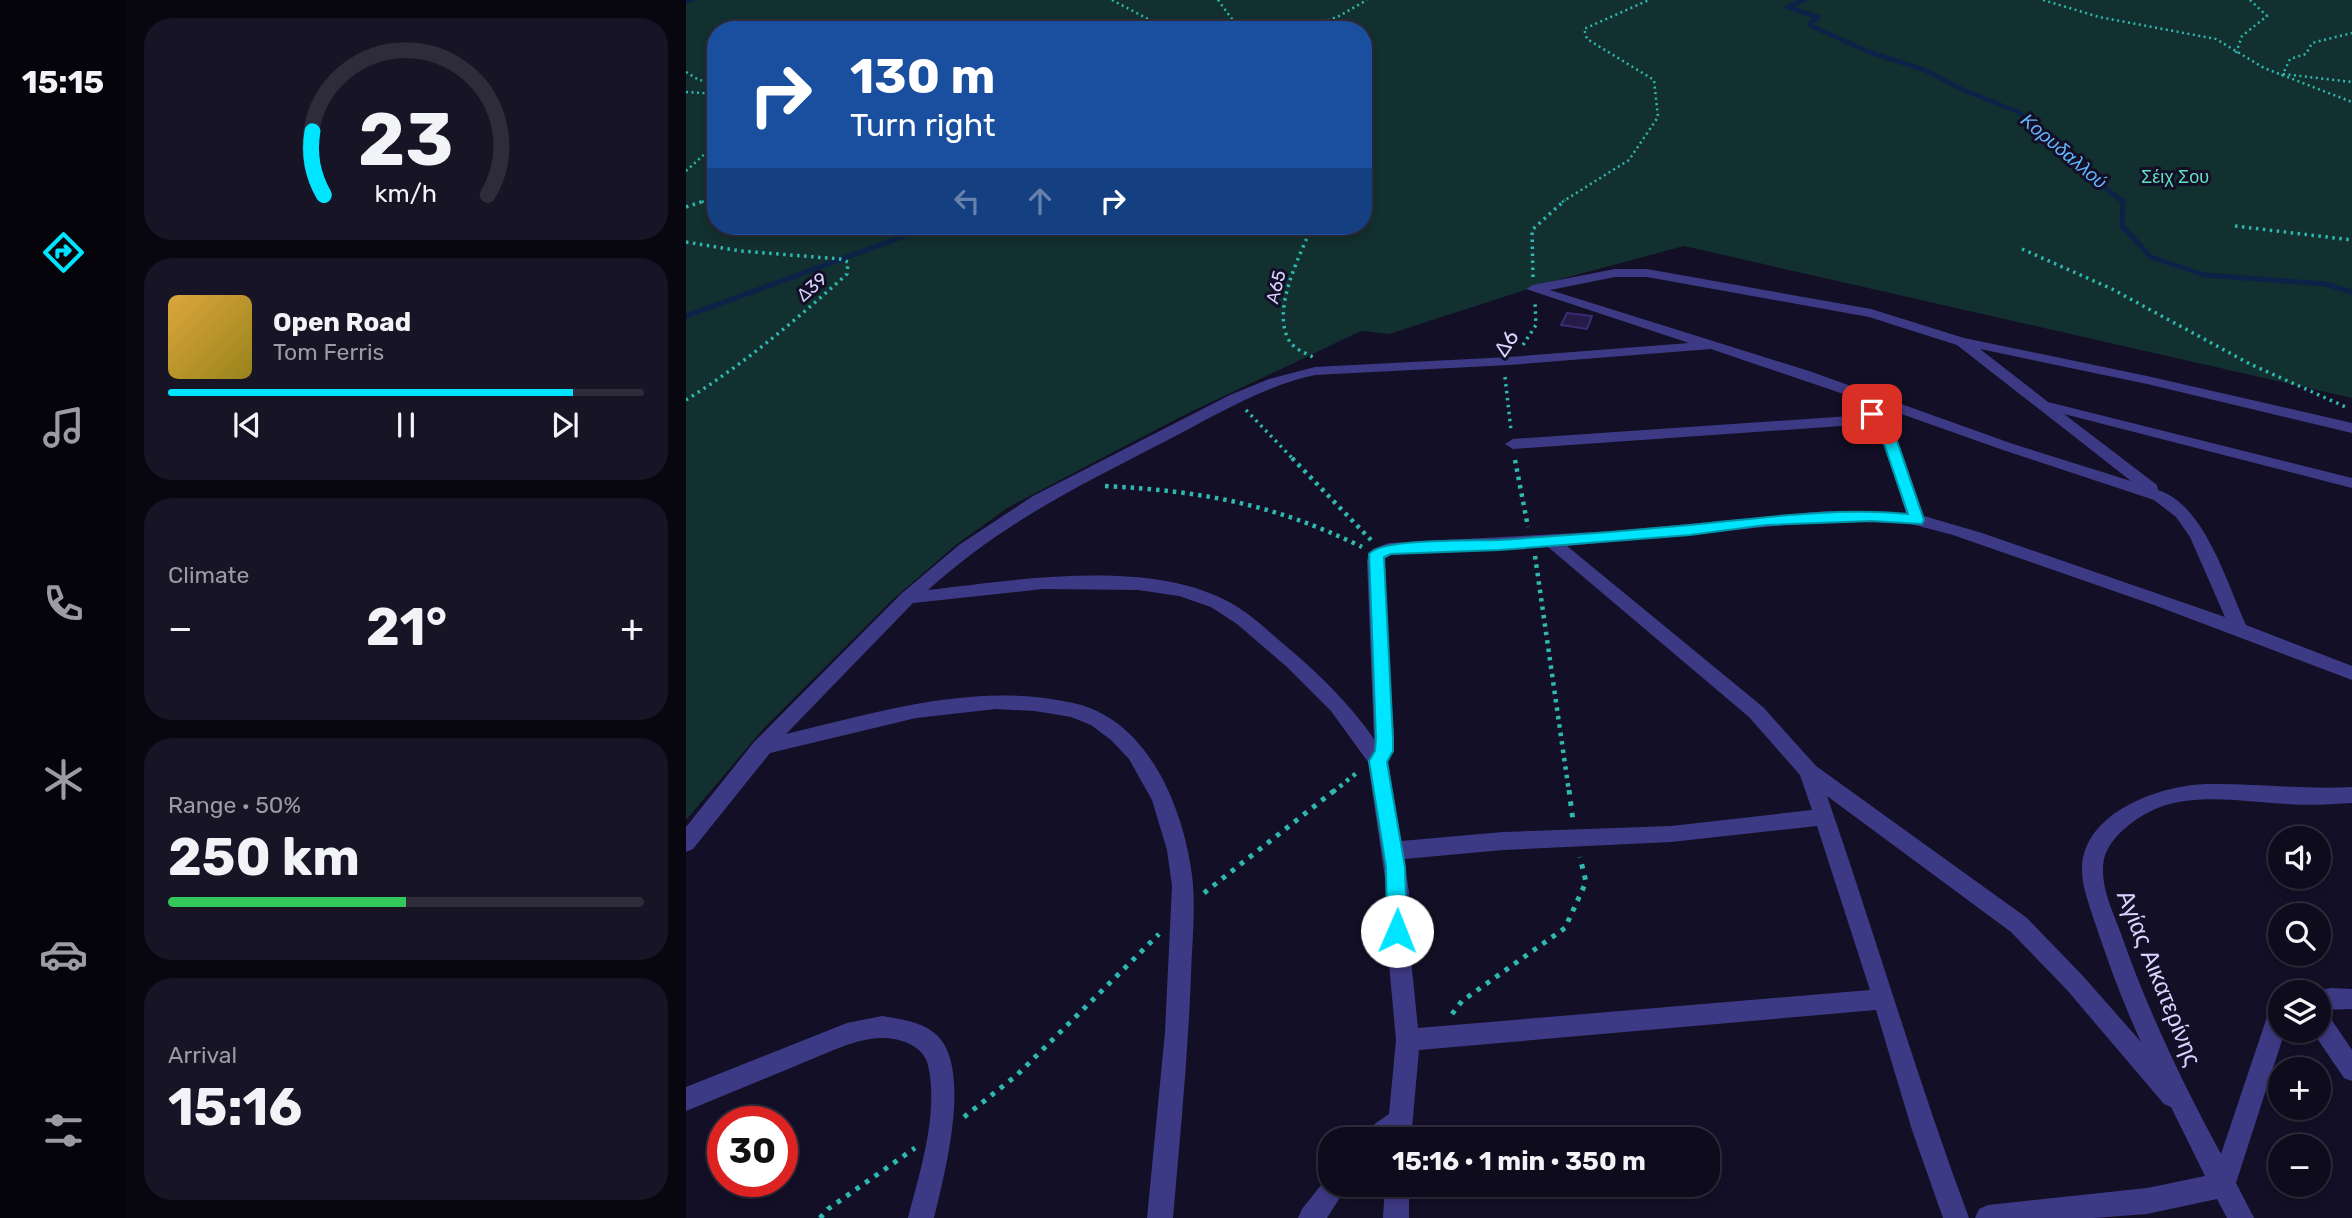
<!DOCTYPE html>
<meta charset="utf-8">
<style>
body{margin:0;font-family:Rubik,sans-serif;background:#171425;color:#f1f3f6;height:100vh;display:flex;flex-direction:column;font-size:26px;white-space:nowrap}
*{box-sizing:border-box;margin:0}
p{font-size:23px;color:#9b9ba3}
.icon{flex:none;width:38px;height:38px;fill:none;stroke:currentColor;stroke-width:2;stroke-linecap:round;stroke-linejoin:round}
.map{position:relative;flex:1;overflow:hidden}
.drawer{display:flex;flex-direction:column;gap:18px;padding:18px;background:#08060f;width:560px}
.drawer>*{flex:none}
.guide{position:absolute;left:21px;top:21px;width:665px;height:214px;border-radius:28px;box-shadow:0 4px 10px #0003,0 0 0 2px #2e2b3b;background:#1a4fa0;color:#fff;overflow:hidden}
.controls{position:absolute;left:1582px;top:826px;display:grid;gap:14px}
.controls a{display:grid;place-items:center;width:63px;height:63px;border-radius:50%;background:#0e0b1c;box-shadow:0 4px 10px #0003,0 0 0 2px #2e2b3b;font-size:35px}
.speed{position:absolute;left:21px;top:1106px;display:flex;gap:14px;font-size:35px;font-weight:700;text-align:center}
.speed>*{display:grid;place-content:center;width:91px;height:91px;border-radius:50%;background:#0e0b1c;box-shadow:0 4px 10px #0003,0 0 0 2px #2e2b3b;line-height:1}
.speed .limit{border:10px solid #d22;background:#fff;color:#111}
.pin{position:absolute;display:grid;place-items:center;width:60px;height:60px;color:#fff;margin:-30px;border-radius:14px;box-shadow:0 4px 10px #0006}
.me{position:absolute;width:77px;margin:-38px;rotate:1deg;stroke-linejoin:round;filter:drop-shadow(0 0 5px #0008)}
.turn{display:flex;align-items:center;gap:24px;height:147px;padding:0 28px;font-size:32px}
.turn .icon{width:91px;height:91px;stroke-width:2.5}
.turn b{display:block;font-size:49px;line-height:60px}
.lanes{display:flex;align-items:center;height:66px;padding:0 28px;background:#0003;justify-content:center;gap:35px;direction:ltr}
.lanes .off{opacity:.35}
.big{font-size:52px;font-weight:700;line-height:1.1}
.drawer .tile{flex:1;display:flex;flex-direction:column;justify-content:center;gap:10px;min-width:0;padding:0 24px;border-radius:28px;background:#171425}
.drawer .dial{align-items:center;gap:0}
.dial svg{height:182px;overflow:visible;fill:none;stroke:#2e2b3b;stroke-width:7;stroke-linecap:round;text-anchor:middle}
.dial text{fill:#f1f3f6;stroke:none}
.song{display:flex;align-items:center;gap:21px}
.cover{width:84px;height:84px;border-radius:10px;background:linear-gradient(135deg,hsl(40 70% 55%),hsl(50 70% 35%))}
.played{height:7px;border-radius:4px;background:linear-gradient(90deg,#00e5ff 85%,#2e2b3b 85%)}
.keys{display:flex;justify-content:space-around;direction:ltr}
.heat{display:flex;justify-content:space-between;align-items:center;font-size:38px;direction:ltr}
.charge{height:10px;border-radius:5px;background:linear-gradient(90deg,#34c759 50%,#2e2b3b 0)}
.trip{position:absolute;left:632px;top:1127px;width:402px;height:70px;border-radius:28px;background:#0e0b1c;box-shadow:0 4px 10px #0003,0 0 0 2px #2e2b3b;font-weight:700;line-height:70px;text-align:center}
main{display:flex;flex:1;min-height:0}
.dock{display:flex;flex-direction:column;width:126px;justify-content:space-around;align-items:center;background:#06040b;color:#9b9ba3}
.dock .icon{width:49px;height:49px}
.dock .on{color:#00e5ff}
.dock b{font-size:32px;color:#f1f3f6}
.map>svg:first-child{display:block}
.green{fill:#12302f;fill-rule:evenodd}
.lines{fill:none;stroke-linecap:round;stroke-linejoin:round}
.stream-far1{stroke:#0c2248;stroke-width:4.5}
.stream{stroke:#0c2248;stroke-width:5}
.building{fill:#241b47;stroke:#3b2d73;stroke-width:2}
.path-far3{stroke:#2fb8b0;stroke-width:2.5;stroke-dasharray:2 3.5;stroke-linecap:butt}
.path-far2{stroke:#2fb8b0;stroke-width:3.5;stroke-dasharray:2.5 4.5;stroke-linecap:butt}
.path-far1{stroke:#2fb8b0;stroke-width:4.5;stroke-dasharray:3.5 5;stroke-linecap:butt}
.path{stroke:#2fb8b0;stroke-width:5;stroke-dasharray:4.5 7;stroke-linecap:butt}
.minor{fill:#3d3a85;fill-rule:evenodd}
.route{fill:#00e5ff;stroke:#0095a6;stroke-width:2}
.labels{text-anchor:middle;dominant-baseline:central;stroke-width:6;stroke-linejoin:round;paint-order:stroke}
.far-park-label{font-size:18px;fill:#5fe0c0;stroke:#130f26}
.far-street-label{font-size:18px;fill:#d9d4ff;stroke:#130f26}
.far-water-label{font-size:19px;font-style:italic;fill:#62b6ff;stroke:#130f26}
.street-label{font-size:21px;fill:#d9d4ff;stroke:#130f26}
.near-street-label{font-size:24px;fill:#d9d4ff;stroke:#130f26}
</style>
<main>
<nav class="dock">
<b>15:15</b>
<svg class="icon on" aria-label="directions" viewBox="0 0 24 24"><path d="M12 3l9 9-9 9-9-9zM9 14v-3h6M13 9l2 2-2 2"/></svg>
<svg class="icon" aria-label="music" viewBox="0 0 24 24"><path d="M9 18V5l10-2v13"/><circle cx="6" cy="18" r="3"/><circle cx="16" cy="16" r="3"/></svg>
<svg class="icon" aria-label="phone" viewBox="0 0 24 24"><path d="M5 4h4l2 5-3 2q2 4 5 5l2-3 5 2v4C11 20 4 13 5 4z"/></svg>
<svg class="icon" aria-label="climate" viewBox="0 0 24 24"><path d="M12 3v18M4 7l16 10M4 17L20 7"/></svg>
<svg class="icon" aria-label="car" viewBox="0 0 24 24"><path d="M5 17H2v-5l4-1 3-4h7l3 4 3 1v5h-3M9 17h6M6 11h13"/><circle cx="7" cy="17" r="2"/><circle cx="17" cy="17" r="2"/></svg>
<svg class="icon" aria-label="filters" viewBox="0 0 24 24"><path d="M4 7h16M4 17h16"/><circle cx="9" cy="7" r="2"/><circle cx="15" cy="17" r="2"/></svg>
</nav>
<section class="drawer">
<div class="tile dial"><svg viewBox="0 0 100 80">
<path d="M14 69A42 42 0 1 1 86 69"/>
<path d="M14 69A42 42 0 0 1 9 41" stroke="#00e5ff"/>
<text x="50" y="56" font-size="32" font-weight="700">23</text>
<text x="50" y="72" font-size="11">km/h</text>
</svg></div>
<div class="tile">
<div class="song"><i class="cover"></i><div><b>Open Road</b><p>Tom Ferris</p></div></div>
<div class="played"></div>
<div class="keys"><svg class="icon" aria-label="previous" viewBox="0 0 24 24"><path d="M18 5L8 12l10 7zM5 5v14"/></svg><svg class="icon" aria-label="pause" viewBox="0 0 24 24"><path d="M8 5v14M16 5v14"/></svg><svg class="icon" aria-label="next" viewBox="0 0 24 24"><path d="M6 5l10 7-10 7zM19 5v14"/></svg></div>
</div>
<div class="tile"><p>Climate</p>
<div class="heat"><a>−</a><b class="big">21°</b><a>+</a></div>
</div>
<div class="tile"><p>Range · 50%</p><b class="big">250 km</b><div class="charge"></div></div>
<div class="tile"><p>Arrival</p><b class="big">15:16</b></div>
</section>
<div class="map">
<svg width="1666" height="1218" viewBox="0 0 1666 1218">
<rect width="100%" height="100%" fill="#130f26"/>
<!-- green -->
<path class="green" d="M0 0H1666V398L998 246 864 282 703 334 675 331 500 414 321 508 270 545 204 602 78 728 0 820ZM30 30H677V226H30Z"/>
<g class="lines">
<!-- stream-far1 -->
<g class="stream-far1">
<path d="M1119 0 1101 7 1132 17 1123 25 1183 52 1239 70 1275 89 1332 112 1385 161 1437 202"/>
<path d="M0 1 6 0"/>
</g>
<!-- stream -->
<g class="stream">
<path d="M1437 200 1436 226 1465 257 1518 275 1639 284 1666 292"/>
<path d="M0 316 246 226"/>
</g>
</g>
<!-- building -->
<path class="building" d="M881 313 906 316 901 329 875 325Z"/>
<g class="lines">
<!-- path-far3 -->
<g class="path-far3">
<path d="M426 0 483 30"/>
<path d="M532 0 554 30"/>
<path d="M1357 0 1413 17 1530 39 1578 68 1666 102"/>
<path d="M616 30 653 16 681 0"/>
<path d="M1550 53 1556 36 1581 16 1564 0"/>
<path d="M0 72 13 80 30 82"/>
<path d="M1597 74 1666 82"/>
<path d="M1596 76 1604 59 1620 54 1626 43 1666 33"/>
<path d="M0 92 30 94"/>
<path d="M0 171 23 150 30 136"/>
<path d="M16 202 30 197"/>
<path d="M876 202 943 160 972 117 968 80 901 39 898 29 963 0"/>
</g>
<!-- path-far2 -->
<g class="path-far2">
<path d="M0 207 21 200"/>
<path d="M626 226C614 256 584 311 604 342 609 349 619 353 627 357"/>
<path d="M1549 226 1666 240"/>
<path d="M0 242 55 251 154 259 162 262 161 274C110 320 58 364 0 400"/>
<path d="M1336 249 1426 289 1564 364 1662 408"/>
<path d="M847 277 846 230 879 200"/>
<path d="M837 345 850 325 849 303"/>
<path d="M819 377 825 430"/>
<path d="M560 410 608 460"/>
</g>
<!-- path-far1 -->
<g class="path-far1">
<path d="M606 458 685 540"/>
<path d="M829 460 842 527"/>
<path d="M419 486C516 491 588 504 676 547"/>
<path d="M849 556 883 792"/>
<path d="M647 792 673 771"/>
</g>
<!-- path -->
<g class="path">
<path d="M883 790 887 821"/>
<path d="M518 893 649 790"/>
<path d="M766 1014 776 1001 879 928 900 882 894 857"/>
<path d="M278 1117 331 1075 473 934"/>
<path d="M134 1218 142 1209 229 1148"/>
</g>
<!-- minor -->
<g class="minor">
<path d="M929 269H961L1185 309 1278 338 1461 376 1666 423V433L1461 384 1294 349 1362 402 1666 478V488L1378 414 1471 485 1472 490C1519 505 1541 584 1560 625L1666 666V680L1468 605 1267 535 1221 523 1141 521 881 546 1077 707 1130 766 1341 918 1397 976 1455 1042C1436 1001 1421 959 1407 917 1402 901 1396 886 1396 870 1396 812 1475 785 1521 784 1570 783 1617 790 1666 787V803C1645 804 1623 806 1602 804 1562 802 1519 794 1480 805 1457 812 1424 834 1418 859 1413 883 1426 910 1434 931 1461 1009 1496 1082 1535 1154L1583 1011 1586 1004 1594 1001V1031H1599L1550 1183 1568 1218H1541L1531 1199 1461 1214 1408 1218H1289L1293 1209 1302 1205 1461 1188 1519 1176 1485 1107 1478 1104 1381 990 1325 932 1141 796C1189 934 1231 1079 1283 1218H1257L1226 1130 1190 1010 733 1050 725 1139H677L680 1130 703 1114 710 1040 700 931 701 892 682 762 645 711 601 667 551 624 525 607 493 596 452 590 357 589 227 603 100 734C193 712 290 681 387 703 462 719 497 807 506 875 510 908 506 942 505 975 502 1056 494 1137 487 1218H461L479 1032 486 886 481 850 466 800 443 759 425 740 405 725 385 717 349 711 310 709 230 718 84 753 7 849 0 852V827L68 742 215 594 273 545 347 496 544 395 583 379 629 367 823 357 1003 343 840 289 847 285ZM929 277H961L1183 317 1271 345 1445 481 1327 444 1123 371 864 290ZM1025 349 1190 405H1180L1179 415 827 439 819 444 827 449 1184 424 1197 441 1220 513 1141 511 929 531 703 543 687 549 681 560 688 739C664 704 633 674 601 647 581 630 561 610 537 599 457 559 328 580 242 590 316 523 391 487 478 442 527 417 574 387 629 375L823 365ZM1190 405 1317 450 1468 500 1490 517 1504 537 1539 617 1296 533 1238 516 1212 441 1195 419ZM862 547 1063 717 1114 775 1126 810 985 826 817 832 715 841 702 761 708 751V739L697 560 705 555ZM1131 826 1184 990 732 1028 722 931 723 892 718 859 817 850 985 842Z"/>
<path d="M1645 988 1666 989V1009L1633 1010 1641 1013 1666 1050V1081L1658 1078 1626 1031H1633V992H1626Z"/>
<path d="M196 1016C213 1019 233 1021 247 1032 289 1062 258 1176 248 1218H222C234 1172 253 1113 242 1065 238 1046 213 1037 195 1038 167 1039 140 1054 114 1064 76 1080 38 1095 0 1111V1087L161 1023Z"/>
<path d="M644 1174V1185H662L641 1218H612L616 1209Z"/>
<path d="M699 1185H723V1218H697Z"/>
</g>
</g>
<!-- route -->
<path class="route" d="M1186 410 1191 411 1211 441 1238 520 1236 524 1185 521 1080 525 1004 535 813 550 705 554 698 557 707 739V751L701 762 719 867 721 931 718 937 711 939 704 937 701 931 700 867 683 761 689 751 690 739 683 554C696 538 788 541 813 540 876 536 940 531 1004 525 1077 518 1148 507 1222 514L1197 441 1179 414Z"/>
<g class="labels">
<!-- far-park labels -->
<g class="far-park-label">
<text x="1489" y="177">Σέιχ Σου</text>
</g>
<!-- far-street labels -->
<g class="far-street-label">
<text transform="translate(126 287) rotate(-41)">Δ39</text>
<text transform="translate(590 287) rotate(-76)">Α65</text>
</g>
<!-- far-water labels -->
<g class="far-water-label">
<text transform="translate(1378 151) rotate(40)">Κορυδαλλού</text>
</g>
<!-- street labels -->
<g class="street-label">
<text transform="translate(820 343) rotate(-56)">Δ6</text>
</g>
<!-- near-street labels -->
<g class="near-street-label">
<text transform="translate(1473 978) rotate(68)">Αγίας Αικατερίνης</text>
</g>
</g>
</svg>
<div class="controls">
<a><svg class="icon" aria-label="sound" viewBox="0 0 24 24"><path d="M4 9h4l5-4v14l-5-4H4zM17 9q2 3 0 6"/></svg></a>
<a><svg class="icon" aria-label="search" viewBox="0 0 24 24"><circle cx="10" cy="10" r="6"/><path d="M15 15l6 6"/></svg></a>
<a><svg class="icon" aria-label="layers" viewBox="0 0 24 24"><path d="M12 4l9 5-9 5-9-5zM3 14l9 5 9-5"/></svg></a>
<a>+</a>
<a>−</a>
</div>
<div class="speed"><div class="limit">30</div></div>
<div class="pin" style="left:1186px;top:414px;background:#d93025"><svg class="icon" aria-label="arrive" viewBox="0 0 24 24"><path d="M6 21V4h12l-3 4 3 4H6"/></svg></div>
<svg class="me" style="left:711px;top:931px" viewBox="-20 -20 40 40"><circle r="19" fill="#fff"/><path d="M0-13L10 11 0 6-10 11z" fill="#00e5ff"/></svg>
<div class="trip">15:16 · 1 min · 350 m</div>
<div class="guide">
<div class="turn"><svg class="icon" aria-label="right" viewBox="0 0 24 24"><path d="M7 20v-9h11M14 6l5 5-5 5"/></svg><div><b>130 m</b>Turn right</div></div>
<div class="lanes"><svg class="icon off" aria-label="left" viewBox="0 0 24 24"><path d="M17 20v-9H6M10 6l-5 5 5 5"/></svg><svg class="icon off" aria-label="ahead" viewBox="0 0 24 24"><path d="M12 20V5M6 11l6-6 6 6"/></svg><svg class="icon" aria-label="right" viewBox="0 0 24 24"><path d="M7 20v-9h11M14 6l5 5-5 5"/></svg></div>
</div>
</div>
</main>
